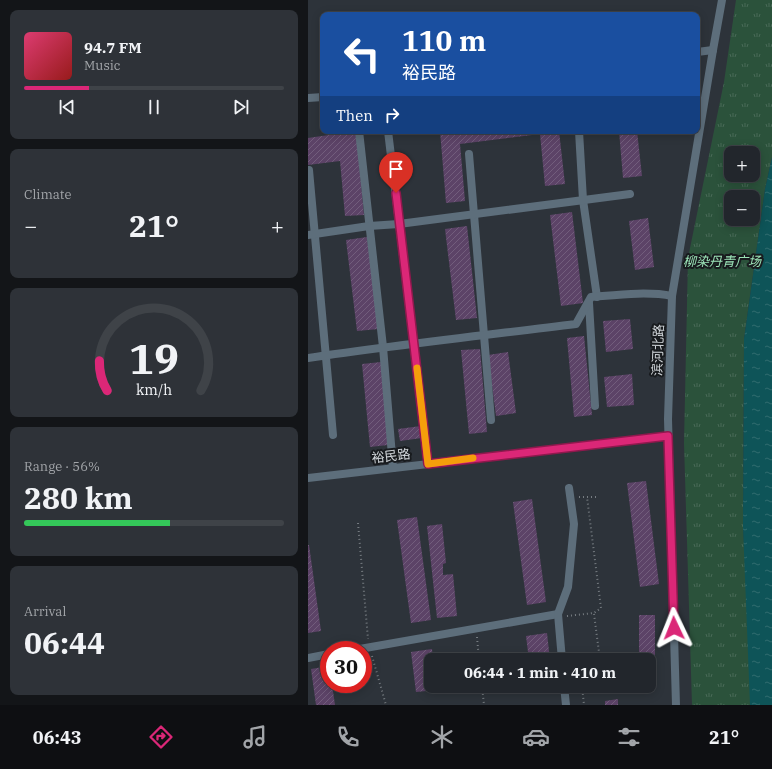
<!DOCTYPE html>
<meta charset="utf-8">
<style>
body{margin:0;font-family:"IBM Plex Serif","Noto Sans SC",serif;background:#2e3238;color:#f1f3f6;height:100vh;display:flex;flex-direction:column;font-size:15px;white-space:nowrap}
*{box-sizing:border-box;margin:0}
p{font-size:13px;color:#a2a5a9}
.icon{flex:none;width:22px;height:22px;fill:none;stroke:currentColor;stroke-width:2;stroke-linecap:round;stroke-linejoin:round}
.map{position:relative;flex:1;overflow:hidden}
.details{display:flex;flex-direction:column;gap:10px;padding:10px;background:#131518;width:308px}
.details>*{flex:none}
.banner{position:absolute;left:12px;top:12px;width:380px;height:122px;border-radius:8px;box-shadow:0 2px 10px #0003,0 0 0 1px #3f4348;background:#1a4fa0;color:#fff;overflow:hidden}
.tools{position:absolute;left:416px;top:146px;display:grid;gap:8px}
.tools a{display:grid;place-items:center;width:36px;height:36px;border-radius:8px;background:#22262c;box-shadow:0 2px 10px #0003,0 0 0 1px #3f4348;font-size:20px}
.speed{position:absolute;left:12px;top:641px;display:flex;gap:8px;font-size:20px;font-weight:700;text-align:center}
.speed>*{display:grid;place-content:center;width:52px;height:52px;border-radius:50%;background:#22262c;box-shadow:0 2px 10px #0003,0 0 0 1px #3f4348;line-height:1}
.speed .limit{border:6px solid #d22;background:#fff;color:#111}
.pin{position:absolute;display:grid;place-items:center;width:34px;height:34px;color:#fff;margin:-41px -17px;border-radius:50% 50% 50% 0;rotate:-45deg;box-shadow:0 0 4px #0007}
.pin .icon{rotate:45deg}
.me{position:absolute;width:44px;margin:-22px;rotate:358deg;stroke-linejoin:round;filter:drop-shadow(0 0 3px #0008)}
.turn{display:flex;align-items:center;gap:14px;height:84px;padding:0 16px;font-size:18px}
.turn .icon{width:52px;height:52px;stroke-width:2.5}
.turn b{display:block;font-size:28px;line-height:34px}
.then{display:flex;align-items:center;height:38px;padding:0 16px;background:#0003;gap:8px;font-size:15px}
.big{font-size:30px;font-weight:700;line-height:1.1}
.details .widget{flex:1;display:flex;flex-direction:column;justify-content:center;gap:6px;min-width:0;padding:0 14px;border-radius:8px;background:#2e3238}
.details .dial{align-items:center;gap:0}
.dial svg{height:104px;overflow:visible;fill:none;stroke:#3f4348;stroke-width:7;stroke-linecap:round;text-anchor:middle}
.dial text{fill:#f1f3f6;stroke:none}
.song{display:flex;align-items:center;gap:12px}
.cover{width:48px;height:48px;border-radius:6px;background:linear-gradient(135deg,hsl(340 70% 55%),hsl(0 70% 35%))}
.played{height:4px;border-radius:2px;background:linear-gradient(90deg,#db2777 25%,#3f4348 25%)}
.keys{display:flex;justify-content:space-around;direction:ltr}
.heat{display:flex;justify-content:space-between;align-items:center;font-size:22px;direction:ltr}
.charge{height:6px;border-radius:3px;background:linear-gradient(90deg,#34c759 56%,#3f4348 0)}
.trip{position:absolute;left:116px;top:653px;width:232px;height:40px;border-radius:8px;background:#22262c;box-shadow:0 2px 10px #0003,0 0 0 1px #3f4348;font-weight:700;line-height:40px;text-align:center}
.tabs{display:flex;height:64px;justify-content:space-around;align-items:center;background:#0e0f12;color:#a2a5a9}
.tabs .icon{width:28px;height:28px}
.tabs .selected{color:#db2777}
.tabs b{font-size:18px;color:#f1f3f6}
main{display:flex;flex:1;min-height:0}
.map>svg:first-child{display:block}
.grass{fill:url(#grass-tufts);fill-rule:evenodd}
.water{fill:url(#water-ripples)}
.building{fill:url(#building-hatch)}
.lines{fill:none;stroke-linecap:round;stroke-linejoin:round}
.path{stroke:#767c81;stroke-width:2;stroke-dasharray:1 3;stroke-linecap:butt}
.minor{stroke:#5d6e7b;stroke-width:8}
.route-casing{stroke:#8e194d;stroke-width:10}
.route{stroke:#db2777;stroke-width:7}
.slow{stroke:#f59e0b;stroke-width:7}
.labels{text-anchor:middle;dominant-baseline:central;stroke-width:4;stroke-linejoin:round;paint-order:stroke}
.park-label{font-size:13px;font-style:italic;fill:#9be3b7;stroke:#181b1e}
.street-label{font-size:13px;fill:#d2d7db;stroke:#181b1e}
</style>
<main>
<section class="details">
<div class="widget">
<div class="song"><i class="cover"></i><div><b>94.7 FM</b><p>Music</p></div></div>
<div class="played"></div>
<div class="keys"><svg class="icon" aria-label="previous" viewBox="0 0 24 24"><path d="M18 5L8 12l10 7zM5 5v14"/></svg><svg class="icon" aria-label="pause" viewBox="0 0 24 24"><path d="M8 5v14M16 5v14"/></svg><svg class="icon" aria-label="next" viewBox="0 0 24 24"><path d="M6 5l10 7-10 7zM19 5v14"/></svg></div>
</div>
<div class="widget"><p>Climate</p>
<div class="heat"><a>−</a><b class="big">21°</b><a>+</a></div>
</div>
<div class="widget dial"><svg viewBox="0 0 100 80">
<path d="M14 69A42 42 0 1 1 86 69"/>
<path d="M14 69A42 42 0 0 1 8 46" stroke="#db2777"/>
<text x="50" y="56" font-size="32" font-weight="700">19</text>
<text x="50" y="72" font-size="11">km/h</text>
</svg></div>
<div class="widget"><p>Range · 56%</p><b class="big">280 km</b><div class="charge"></div></div>
<div class="widget"><p>Arrival</p><b class="big">06:44</b></div>
</section>
<div class="map">
<svg width="464" height="705" viewBox="0 0 464 705">
<defs>
<pattern id="grass-tufts" width="24" height="20" patternUnits="userSpaceOnUse"><rect width="24" height="20" fill="#2b523b"/><path d="M3 7l-1-3M5 7V3M7 7l1-3M15 17l-1-3M17 17v-4M19 17l1-3" fill="none" stroke="#496a57"/></pattern>
<pattern id="water-ripples" width="26" height="14" patternUnits="userSpaceOnUse"><rect width="26" height="14" fill="#0e5458"/><path d="M2 4q2-2 4 0t4 0M15 11q2-2 4 0t4 0" fill="none" stroke="#306c6f"/></pattern>
<pattern id="building-hatch" width="6" height="6" patternUnits="userSpaceOnUse"><rect width="6" height="6" fill="#5c4367"/><path d="M-1 1l2-2M0 6l6-6M5 7l2-2" fill="none" stroke="#725d7c"/></pattern>
</defs>
<rect width="100%" height="100%" fill="#2d333a"/>
<!-- grass -->
<path class="grass" d="M428 0H464V157L457 189 436 339 435 527 446 705H384L376 443 380 258 416 82ZM423 153H445V175H423ZM423 197H445V219H423Z"/>
<!-- water -->
<path class="water" d="M464 157V705H442L435 527 436 339 457 189Z"/>
<!-- building -->
<g class="building">
<path d="M48 131 56 215 37 216 32 161 0 165V138Z"/>
<path d="M132 131H251L257 184 237 186 232 134 152 144 157 201 138 203Z"/>
<path d="M311 131H329L334 176 315 178Z"/>
<path d="M264 212 275 303 253 306 242 215Z"/>
<path d="M340 218 346 267 327 270 321 221Z"/>
<path d="M159 226 169 318 148 320 137 229Z"/>
<path d="M59 237 71 329 49 331 38 240Z"/>
<path d="M322 319 325 349 298 352 295 321Z"/>
<path d="M276 336 284 415 266 417 259 338Z"/>
<path d="M172 349 179 432 161 434 153 350Z"/>
<path d="M200 352 208 413 188 416 180 355Z"/>
<path d="M73 362 80 445 62 447 54 364Z"/>
<path d="M324 374 326 405 299 407 296 377Z"/>
<path d="M113 426 114 438 92 441 90 429Z"/>
<path d="M338 481 351 584 332 587 319 483Z"/>
<path d="M224 499 238 602 219 605 205 502Z"/>
<path d="M109 517 123 620 103 623 89 520Z"/>
<path d="M134 524 138 563 135 564V575L145 574 149 616 129 618 119 526Z"/>
<path d="M0 545H1L13 631 0 633Z"/>
<path d="M331 615H347V682H341V660H331Z"/>
<path d="M239 633 242 660H221L218 636Z"/>
<path d="M124 649 125 660H123V686H128L129 690 108 692 103 652Z"/>
<path d="M21 666V684H24L27 705H8L3 669Z"/>
<path d="M310 699V705H297V701Z"/>
</g>
<g class="lines">
<!-- path -->
<g class="path">
<path d="M271 497H288"/>
<path d="M50 523 60 639"/>
<path d="M286 614 292 660"/>
<path d="M259 616 286 613 293 608 279 497"/>
<path d="M169 637 171 660"/>
<path d="M64 656 78 705"/>
<path d="M174 686 176 705"/>
<path d="M274 686 276 705"/>
</g>
<!-- minor -->
<g class="minor">
<path d="M389 52 405 50"/>
<path d="M0 98 15 97"/>
<path d="M51 131 75 347 85 468"/>
<path d="M80 131 120 464"/>
<path d="M271 131 275 200 289 297"/>
<path d="M161 154 183 420"/>
<path d="M1 170 25 435"/>
<path d="M0 235 61 226 91 224 322 194"/>
<path d="M281 303 287 406"/>
<path d="M0 358C89 345 179 335 268 324L283 297C308 295 339 291 364 296"/>
<path d="M0 478 360 436"/>
<path d="M46 650 250 614"/>
<path d="M0 658 21 654"/>
<path d="M254 660 250 614 260 587 266 524 261 488"/>
<path d="M256 686 258 705"/>
<path d="M368 705 360 419 364 296 405 50 414 0"/>
</g>
</g>
<g class="lines">
<defs>
<path id="route" d="M88 193 120 464 360 436 366 628"/>
</defs>
<!-- route casing -->
<use href="#route" class="route-casing"/>
<!-- route -->
<use href="#route" class="route"/>
<!-- slow -->
<path class="slow" d="M109 368 120 464 165 458"/>
</g>
<g class="labels">
<!-- park labels -->
<g class="park-label">
<text x="414" y="261">柳染丹青广场</text>
</g>
<!-- street labels -->
<g class="street-label">
<text transform="translate(350 350) rotate(-88)">滨河北路</text>
<text transform="translate(83 456) rotate(-7)">裕民路</text>
</g>
</g>
</svg>
<div class="tools">
<a>+</a>
<a>−</a>
</div>
<div class="speed"><div class="limit">30</div></div>
<div class="pin" style="left:88px;top:193px;background:#d93025"><svg class="icon" aria-label="arrive" viewBox="0 0 24 24"><path d="M6 21V4h12l-3 4 3 4H6"/></svg></div>
<svg class="me" style="left:366px;top:628px" viewBox="-20 -20 40 40"><path d="M0-17L14 15 0 8-14 15z" fill="#db2777" stroke="#fff" stroke-width="4"/></svg>
<div class="trip">06:44 · 1 min · 410 m</div>
<div class="banner">
<div class="turn"><svg class="icon" aria-label="left" viewBox="0 0 24 24"><path d="M17 20v-9H6M10 6l-5 5 5 5"/></svg><div><b>110 m</b>裕民路</div></div>
<div class="then">Then<svg class="icon" aria-label="right" viewBox="0 0 24 24"><path d="M7 20v-9h11M14 6l5 5-5 5"/></svg></div>
</div>
</div>
</main>
<nav class="tabs">
<b>06:43</b>
<svg class="icon selected" aria-label="directions" viewBox="0 0 24 24"><path d="M12 3l9 9-9 9-9-9zM9 14v-3h6M13 9l2 2-2 2"/></svg>
<svg class="icon" aria-label="music" viewBox="0 0 24 24"><path d="M9 18V5l10-2v13"/><circle cx="6" cy="18" r="3"/><circle cx="16" cy="16" r="3"/></svg>
<svg class="icon" aria-label="phone" viewBox="0 0 24 24"><path d="M5 4h4l2 5-3 2q2 4 5 5l2-3 5 2v4C11 20 4 13 5 4z"/></svg>
<svg class="icon" aria-label="climate" viewBox="0 0 24 24"><path d="M12 3v18M4 7l16 10M4 17L20 7"/></svg>
<svg class="icon" aria-label="car" viewBox="0 0 24 24"><path d="M5 17H2v-5l4-1 3-4h7l3 4 3 1v5h-3M9 17h6M6 11h13"/><circle cx="7" cy="17" r="2"/><circle cx="17" cy="17" r="2"/></svg>
<svg class="icon" aria-label="filters" viewBox="0 0 24 24"><path d="M4 7h16M4 17h16"/><circle cx="9" cy="7" r="2"/><circle cx="15" cy="17" r="2"/></svg>
<b>21°</b>
</nav>
